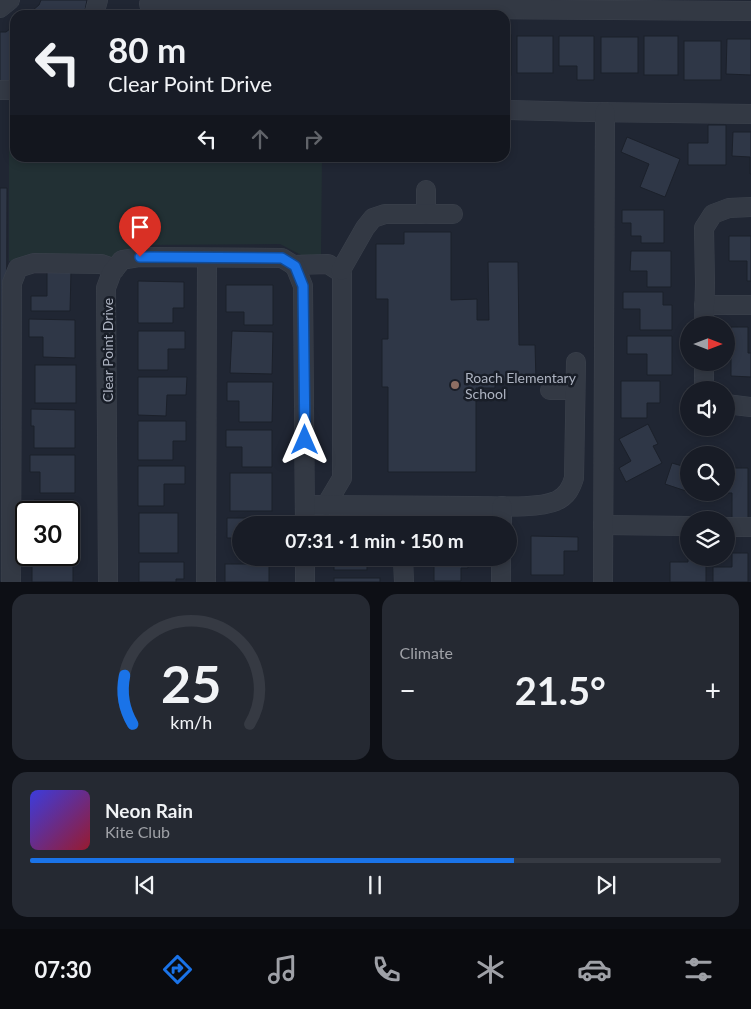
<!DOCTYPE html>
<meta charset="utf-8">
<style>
body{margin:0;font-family:Lato,sans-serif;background:#252932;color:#f1f3f6;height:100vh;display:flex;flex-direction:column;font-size:19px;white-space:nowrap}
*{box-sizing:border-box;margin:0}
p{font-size:16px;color:#9fa1a7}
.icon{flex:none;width:28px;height:28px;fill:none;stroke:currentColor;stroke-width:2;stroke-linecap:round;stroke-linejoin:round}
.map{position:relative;height:582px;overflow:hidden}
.sheet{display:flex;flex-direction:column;gap:12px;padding:12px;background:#0d0f15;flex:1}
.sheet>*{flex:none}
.banner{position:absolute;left:10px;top:10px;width:500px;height:152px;border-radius:15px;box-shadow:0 2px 8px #0003,0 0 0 1px #363a43;background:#181c26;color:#f1f3f6;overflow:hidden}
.needle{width:32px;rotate:90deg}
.tools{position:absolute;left:680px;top:316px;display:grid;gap:10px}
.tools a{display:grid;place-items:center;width:55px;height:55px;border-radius:50%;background:#181c26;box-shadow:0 2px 8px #0003,0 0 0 1px #363a43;font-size:25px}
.speed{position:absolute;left:15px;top:501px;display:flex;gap:10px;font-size:25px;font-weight:700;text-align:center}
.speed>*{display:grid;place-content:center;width:65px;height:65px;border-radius:50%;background:#181c26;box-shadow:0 2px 8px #0003,0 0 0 1px #363a43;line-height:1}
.speed .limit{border:2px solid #111;border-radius:8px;background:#fff;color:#111}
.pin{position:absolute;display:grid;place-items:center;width:42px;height:42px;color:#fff;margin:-51px -21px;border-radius:50% 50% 50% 0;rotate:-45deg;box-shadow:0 0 5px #0007}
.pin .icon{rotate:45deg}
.me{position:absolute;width:55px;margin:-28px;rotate:0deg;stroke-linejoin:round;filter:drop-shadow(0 0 4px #0008)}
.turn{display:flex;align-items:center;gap:18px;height:105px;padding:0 15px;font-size:22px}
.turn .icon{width:65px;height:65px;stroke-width:2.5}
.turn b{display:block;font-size:35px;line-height:42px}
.lanes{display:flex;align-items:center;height:48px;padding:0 15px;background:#0003;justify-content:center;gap:25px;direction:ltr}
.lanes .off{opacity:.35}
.big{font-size:38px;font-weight:700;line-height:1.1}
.sheet .widget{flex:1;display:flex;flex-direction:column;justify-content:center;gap:8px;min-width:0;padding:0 18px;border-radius:15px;background:#252932}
.sheet .dial{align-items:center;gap:0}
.dial svg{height:130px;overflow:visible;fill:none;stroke:#363a43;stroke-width:7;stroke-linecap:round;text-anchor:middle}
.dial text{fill:#f1f3f6;stroke:none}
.song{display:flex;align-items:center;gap:15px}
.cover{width:60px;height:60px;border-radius:8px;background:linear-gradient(135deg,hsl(240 70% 55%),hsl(350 70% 35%))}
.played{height:5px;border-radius:2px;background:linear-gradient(90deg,#1a73e8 70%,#363a43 70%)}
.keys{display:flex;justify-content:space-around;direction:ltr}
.heat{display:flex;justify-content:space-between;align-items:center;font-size:28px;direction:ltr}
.sheet .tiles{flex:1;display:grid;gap:12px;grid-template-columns:1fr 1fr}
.widget:last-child{grid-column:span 2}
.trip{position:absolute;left:232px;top:516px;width:285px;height:50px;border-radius:25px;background:#181c26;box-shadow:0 2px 8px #0003,0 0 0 1px #363a43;font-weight:700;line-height:50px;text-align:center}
.dock{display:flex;height:80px;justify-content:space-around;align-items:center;background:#0a0b0f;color:#9fa1a7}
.dock .icon{width:35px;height:35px}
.dock .selected{color:#1a73e8}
.dock b{font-size:22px;color:#f1f3f6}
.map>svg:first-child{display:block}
.green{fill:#223034}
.building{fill:#2f3747;stroke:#1b202a}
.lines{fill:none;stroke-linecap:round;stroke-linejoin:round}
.minor-casing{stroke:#3c424d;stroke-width:20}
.minor{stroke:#333944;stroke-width:19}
.route-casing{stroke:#114b97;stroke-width:12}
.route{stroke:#1a73e8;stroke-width:9}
.education-dot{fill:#8d6e63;stroke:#191e28;stroke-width:2}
.labels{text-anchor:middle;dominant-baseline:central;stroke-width:5;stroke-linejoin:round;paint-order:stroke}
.street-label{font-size:14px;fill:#adb3c1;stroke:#191e28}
.poi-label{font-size:14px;fill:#adb3c1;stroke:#191e28;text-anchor:start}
</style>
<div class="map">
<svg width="751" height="582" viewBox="0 0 751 582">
<rect width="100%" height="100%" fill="#202633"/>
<!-- green -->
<path class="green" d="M9 97H15V158H322L321 257 303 256 280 244 138 245 122 252 113 261H9Z"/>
<!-- building -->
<g class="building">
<path d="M41 0H87L84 15H27L39 5Z"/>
<path d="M15 25V85H0V32H6Z"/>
<rect x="505" y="35" width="6" height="40"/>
<rect x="517" y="36" width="36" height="37"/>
<path d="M559 36H594V80H577V66H559Z"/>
<rect x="644" y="36" width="34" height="39"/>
<rect x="601" y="37" width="37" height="36"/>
<path d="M727 39H751V75L726 74Z"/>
<rect x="684" y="41" width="37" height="39"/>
<path d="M708 125H726V165H688V143H708Z"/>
<path d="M733 132H751V174H750V157L732 156Z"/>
<path d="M627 137 680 159 665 197 640 187 649 164 621 152Z"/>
<path d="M0 188H7L6 582H0Z"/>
<path d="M622 210H664V243H641V236H631V223H622Z"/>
<path d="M404 232H451V300L477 299V320H489L488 262H518L519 345H535L536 381 495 382V388H476V472H388V387H382V339H388V299H376V244H404Z"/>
<path d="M729 236H751V281H747V261H729Z"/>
<path d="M631 251H671V287H647V271H630Z"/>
<path d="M47 272H71L70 311H31V296H47Z"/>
<path d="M138 281 184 282V308H173V323H138Z"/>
<path d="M226 285H273V325H244V312H226Z"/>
<path d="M623 292H663V305H672V330H640V309H623Z"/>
<path d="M29 319 75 320V358L43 357V337H29Z"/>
<path d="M731 327H748V353H751V377L731 376Z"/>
<path d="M138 331H185V349H168V370H138Z"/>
<path d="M232 331 273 332 272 374 230 373Z"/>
<path d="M627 336H672V375H647V354H627Z"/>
<rect x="35" y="365" width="41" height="38"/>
<path d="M138 377H187L186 395H167L166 416 138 415Z"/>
<path d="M621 381H660V403H647V418H621Z"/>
<path d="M227 382H273L272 422H239V401H227Z"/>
<path d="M31 409 75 410V448H34V426H31Z"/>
<path d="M138 421H186V441H173V460H138Z"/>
<path d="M648 424 658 444 653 446 662 463 626 482 619 468 631 461 619 439Z"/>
<path d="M226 430H272V467H242V447H226Z"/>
<path d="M30 455H75V493H40V472H30Z"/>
<path d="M672 463 689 468V492L665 484Z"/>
<path d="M138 466H185V484H164V506H138Z"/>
<path d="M726 468H748V519H732V493H714L726 492Z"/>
<rect x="230" y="473" width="42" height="38"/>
<path d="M34 500H74V538H69V512H34Z"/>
<rect x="139" y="513" width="39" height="40"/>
<path d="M227 518H273V525H241V558H273H241V538H227Z"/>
<path d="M531 536 578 537V551H564V575H531Z"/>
<path d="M69 545H73V582H32V555H69Z"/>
<path d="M688 549 689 558H706V582H670V562H688Z"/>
<path d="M732 553H748V582H713V567H732Z"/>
<rect x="334" y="558" width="33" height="12"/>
<path d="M421 558H468V568H461V581H434V565H421Z"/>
<path d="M139 562H184V579H176V582H139Z"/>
<rect x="225" y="564" width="44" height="18"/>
<rect x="334" y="578" width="46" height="4"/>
</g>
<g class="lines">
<defs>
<g id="minor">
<path d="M149 4 484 9 751 11"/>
<path d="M0 8 10 0"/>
<path d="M94 15 98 0"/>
<path d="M0 90H15"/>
<path d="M505 110 589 112 751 114"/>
<path d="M426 190V214"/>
<path d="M293 265 328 264 342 273V478L326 505"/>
<path d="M341 270 365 228 373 218 385 214H453"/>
<path d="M704 305H751"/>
<path d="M704 325 705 283 704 228 713 214 729 208 751 207"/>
<path d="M704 362V390"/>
<path d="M550 390H575"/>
<path d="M726 404 751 407"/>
<path d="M305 505C361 505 417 506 473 506 495 506 537 509 556 501 567 496 571 488 574 478L576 362"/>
<path d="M502 525V506"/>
<path d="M603 525 689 526"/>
<path d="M726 527H751"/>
<path d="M305 558V582"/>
<path d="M403 558 404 582"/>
<path d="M11 582 12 283 18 268 34 263 101 264 115 269"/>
<path d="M108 582 106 288 112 272 122 260 140 257 282 258 295 266 303 286 305 525"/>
<path d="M206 582 207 258"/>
<path d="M501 582V558"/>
<path d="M603 582 605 112"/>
</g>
</defs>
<!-- minor casing -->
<use href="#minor" class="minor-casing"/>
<!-- minor -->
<use href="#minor" class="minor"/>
</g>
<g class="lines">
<defs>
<path id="route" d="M140 257 282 258 295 266 303 286 305 440"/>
</defs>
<!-- route casing -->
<use href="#route" class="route-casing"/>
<!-- route -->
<use href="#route" class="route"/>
</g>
<!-- markers -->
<circle class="education-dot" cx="455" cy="385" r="5"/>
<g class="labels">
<!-- street labels -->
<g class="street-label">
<text transform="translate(107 350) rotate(-90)">Clear Point Drive</text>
</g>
<!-- poi labels -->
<g class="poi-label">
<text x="465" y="377">Roach Elementary<tspan x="465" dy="16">School</tspan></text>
</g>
</g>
</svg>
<div class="tools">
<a><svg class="needle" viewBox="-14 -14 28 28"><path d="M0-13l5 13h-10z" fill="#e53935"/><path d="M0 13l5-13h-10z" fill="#9fa1a7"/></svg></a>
<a><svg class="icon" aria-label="sound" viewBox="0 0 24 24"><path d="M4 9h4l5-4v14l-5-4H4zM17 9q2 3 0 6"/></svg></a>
<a><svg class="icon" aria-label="search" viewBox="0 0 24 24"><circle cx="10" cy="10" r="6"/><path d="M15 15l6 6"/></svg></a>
<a><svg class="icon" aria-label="layers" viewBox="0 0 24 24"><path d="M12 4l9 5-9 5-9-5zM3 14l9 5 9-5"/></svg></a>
</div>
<div class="speed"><div class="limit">30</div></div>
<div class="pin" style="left:140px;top:257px;background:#d93025"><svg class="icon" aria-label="arrive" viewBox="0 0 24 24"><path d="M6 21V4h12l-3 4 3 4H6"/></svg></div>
<svg class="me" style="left:305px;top:440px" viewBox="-20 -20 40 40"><path d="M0-17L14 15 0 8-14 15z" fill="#1a73e8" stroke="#fff" stroke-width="4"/></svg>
<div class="trip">07:31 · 1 min · 150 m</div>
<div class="banner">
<div class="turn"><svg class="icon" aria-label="left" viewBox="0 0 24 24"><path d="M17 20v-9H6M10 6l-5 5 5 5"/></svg><div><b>80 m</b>Clear Point Drive</div></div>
<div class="lanes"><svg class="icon" aria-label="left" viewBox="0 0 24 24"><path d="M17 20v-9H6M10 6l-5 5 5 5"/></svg><svg class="icon off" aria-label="ahead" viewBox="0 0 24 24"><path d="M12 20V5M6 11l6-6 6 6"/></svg><svg class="icon off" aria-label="right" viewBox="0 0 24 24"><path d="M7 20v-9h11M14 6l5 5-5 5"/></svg></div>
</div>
</div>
<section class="sheet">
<div class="tiles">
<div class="widget dial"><svg viewBox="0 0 100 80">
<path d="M14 69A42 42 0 1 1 86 69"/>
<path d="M14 69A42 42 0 0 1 9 39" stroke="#1a73e8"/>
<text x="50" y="56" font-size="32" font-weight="700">25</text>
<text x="50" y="72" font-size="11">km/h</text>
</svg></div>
<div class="widget"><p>Climate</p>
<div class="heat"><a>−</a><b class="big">21.5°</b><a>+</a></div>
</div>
<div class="widget">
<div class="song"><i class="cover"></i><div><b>Neon Rain</b><p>Kite Club</p></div></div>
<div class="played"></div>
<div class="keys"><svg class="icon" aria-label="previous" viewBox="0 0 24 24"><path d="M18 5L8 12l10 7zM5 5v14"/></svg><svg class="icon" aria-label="pause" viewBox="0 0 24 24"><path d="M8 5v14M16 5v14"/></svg><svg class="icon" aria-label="next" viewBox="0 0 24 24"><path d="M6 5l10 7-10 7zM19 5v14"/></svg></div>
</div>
</div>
</section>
<nav class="dock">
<b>07:30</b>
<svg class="icon selected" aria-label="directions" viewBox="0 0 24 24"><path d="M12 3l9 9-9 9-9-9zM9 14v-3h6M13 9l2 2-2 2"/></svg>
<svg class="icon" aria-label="music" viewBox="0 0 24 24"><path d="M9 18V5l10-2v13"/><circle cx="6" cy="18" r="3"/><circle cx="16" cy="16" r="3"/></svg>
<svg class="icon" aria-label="phone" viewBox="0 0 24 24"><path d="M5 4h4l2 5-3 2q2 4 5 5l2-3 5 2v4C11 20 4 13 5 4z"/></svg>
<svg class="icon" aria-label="climate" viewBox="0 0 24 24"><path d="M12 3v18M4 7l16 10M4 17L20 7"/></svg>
<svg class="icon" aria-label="car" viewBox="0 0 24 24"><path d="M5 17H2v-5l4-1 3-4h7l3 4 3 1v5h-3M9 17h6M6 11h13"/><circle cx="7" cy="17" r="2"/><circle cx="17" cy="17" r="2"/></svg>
<svg class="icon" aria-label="filters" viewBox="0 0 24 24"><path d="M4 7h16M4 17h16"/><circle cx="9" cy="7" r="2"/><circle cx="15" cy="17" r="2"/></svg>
</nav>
